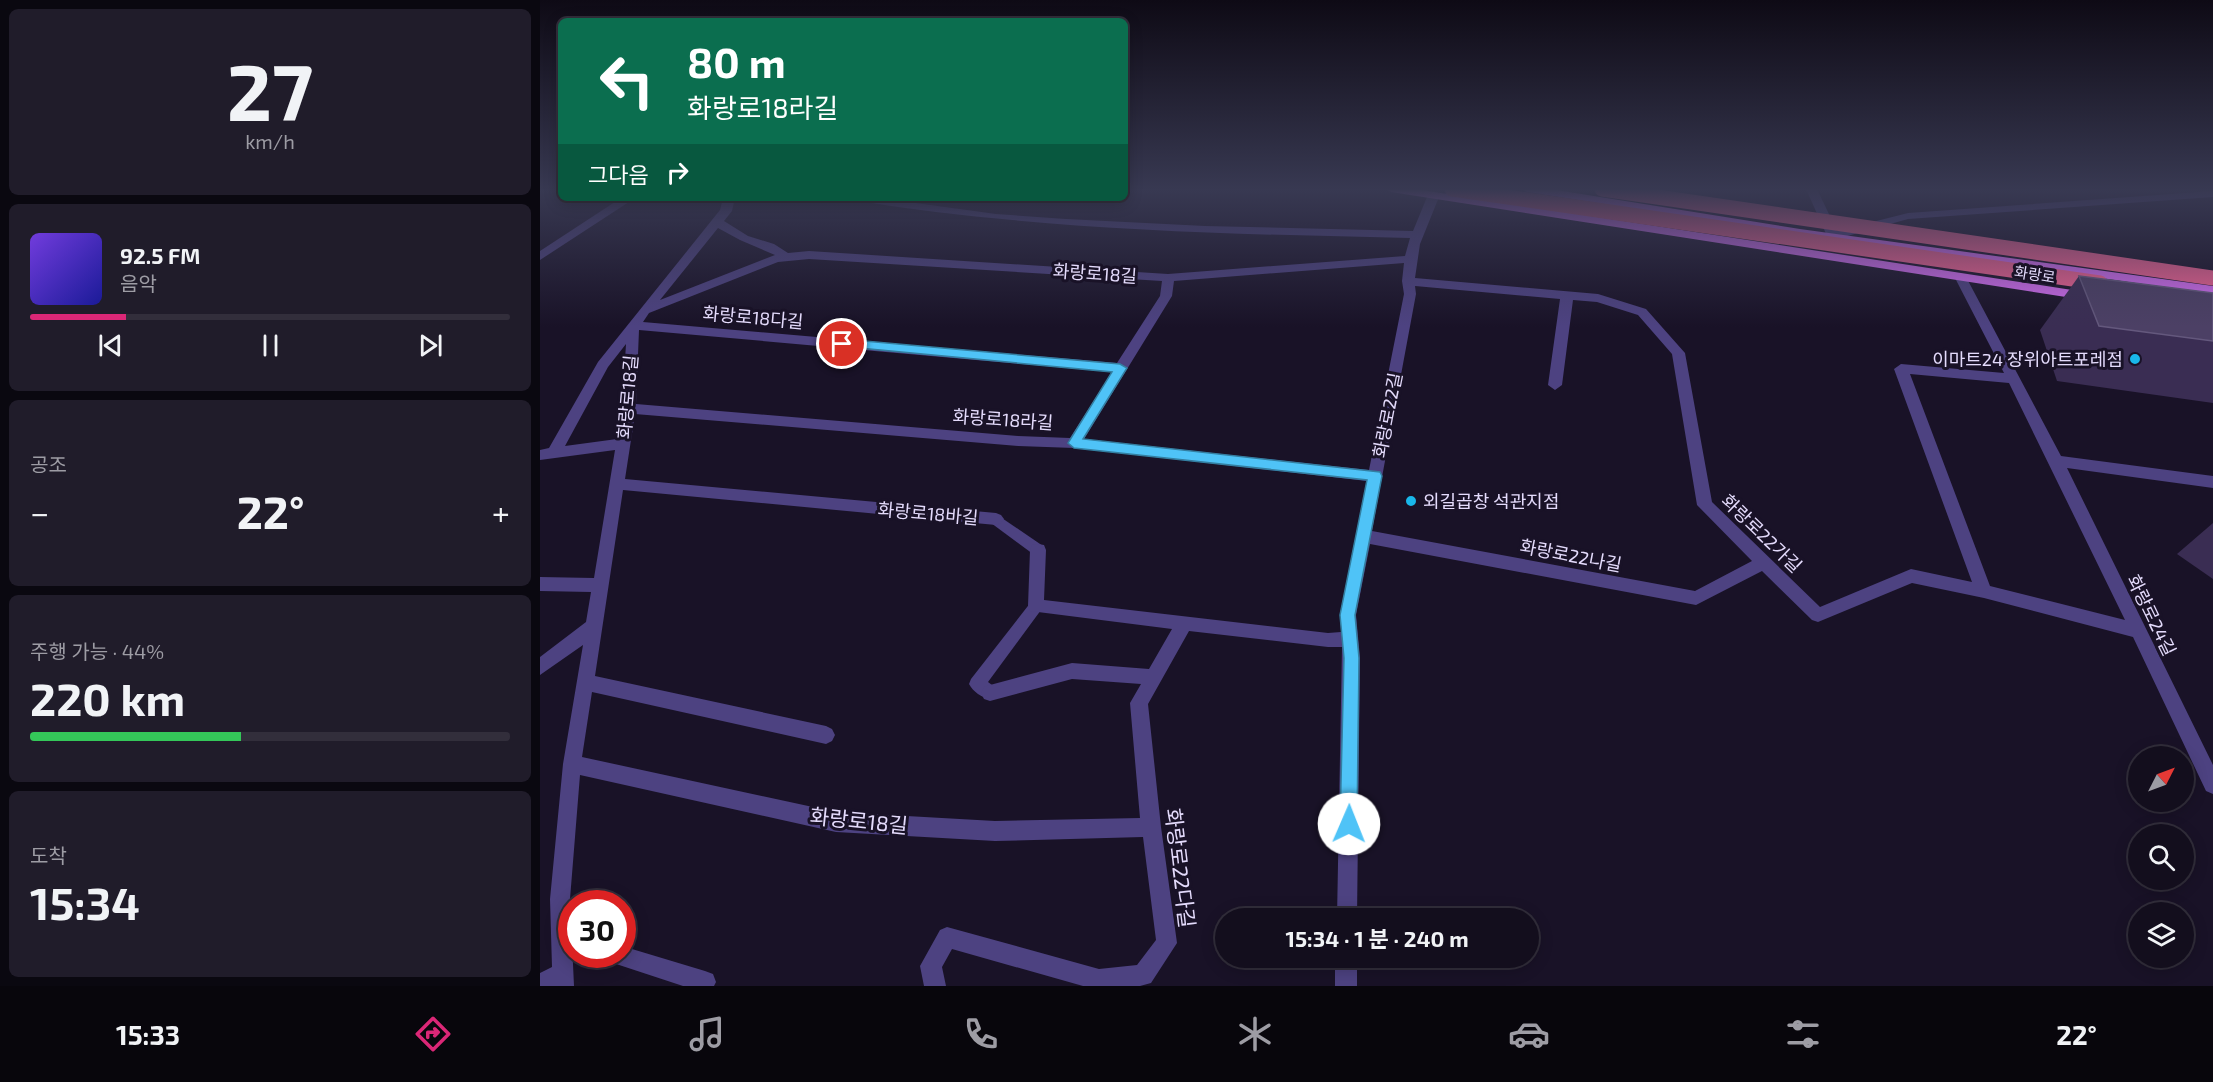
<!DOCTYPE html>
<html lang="ko">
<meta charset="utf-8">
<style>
body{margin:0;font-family:"Exo 2","Noto Sans KR",sans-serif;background:#201c2a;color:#f1f3f6;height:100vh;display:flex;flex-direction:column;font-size:22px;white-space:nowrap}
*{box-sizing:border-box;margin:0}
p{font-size:20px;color:#9d9ca4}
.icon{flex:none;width:33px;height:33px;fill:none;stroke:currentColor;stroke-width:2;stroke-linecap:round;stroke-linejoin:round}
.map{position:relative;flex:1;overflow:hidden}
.side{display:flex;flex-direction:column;gap:9px;padding:9px;background:#0a0810;width:540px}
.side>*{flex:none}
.top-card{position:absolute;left:18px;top:18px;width:570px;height:183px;border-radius:9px;box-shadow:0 3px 15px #0003,0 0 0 2px #322e3b;background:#0b6e4f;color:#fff;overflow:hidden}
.needle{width:39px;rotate:48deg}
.fabs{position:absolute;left:1588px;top:746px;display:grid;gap:12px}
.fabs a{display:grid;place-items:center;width:66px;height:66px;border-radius:50%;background:#130e1d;box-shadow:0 3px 15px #0003,0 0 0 2px #322e3b;font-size:30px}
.speed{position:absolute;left:18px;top:890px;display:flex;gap:12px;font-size:30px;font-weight:700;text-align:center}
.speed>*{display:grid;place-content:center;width:78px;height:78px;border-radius:50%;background:#130e1d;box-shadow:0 3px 15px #0003,0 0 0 2px #322e3b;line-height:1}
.speed .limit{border:9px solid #d22;background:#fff;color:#111}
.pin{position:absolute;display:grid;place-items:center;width:51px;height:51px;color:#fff;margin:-26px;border:3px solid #fff;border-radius:50%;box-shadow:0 2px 6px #0007}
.me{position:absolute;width:66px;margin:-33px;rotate:1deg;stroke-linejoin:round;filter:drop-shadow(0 0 4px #0008)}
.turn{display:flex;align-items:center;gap:21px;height:126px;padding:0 30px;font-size:27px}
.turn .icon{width:78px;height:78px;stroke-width:2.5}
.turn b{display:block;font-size:42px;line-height:51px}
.then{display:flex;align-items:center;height:57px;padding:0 30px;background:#0003;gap:12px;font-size:22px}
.big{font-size:45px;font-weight:700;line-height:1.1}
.side .tile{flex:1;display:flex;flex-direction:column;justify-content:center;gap:9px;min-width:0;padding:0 21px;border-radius:9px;background:#201c2a}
.side .dial{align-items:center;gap:0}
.dial b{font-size:78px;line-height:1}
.song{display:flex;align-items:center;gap:18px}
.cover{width:72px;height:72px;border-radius:9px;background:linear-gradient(135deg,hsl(260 70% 55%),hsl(240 70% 35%))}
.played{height:6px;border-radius:3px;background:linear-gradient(90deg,#db2777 20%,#322e3b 20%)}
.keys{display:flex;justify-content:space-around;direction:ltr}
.heat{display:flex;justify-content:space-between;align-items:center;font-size:33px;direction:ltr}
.charge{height:9px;border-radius:4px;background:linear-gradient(90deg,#34c759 44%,#322e3b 0)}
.trip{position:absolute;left:675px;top:908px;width:324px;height:60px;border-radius:30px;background:#130e1d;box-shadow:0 3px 15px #0003,0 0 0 2px #322e3b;font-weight:700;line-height:60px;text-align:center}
.tab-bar{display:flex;height:96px;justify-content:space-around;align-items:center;background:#08060c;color:#9d9ca4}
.tab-bar .icon{width:42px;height:42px}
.tab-bar .selected{color:#db2777}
.tab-bar b{font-size:27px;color:#f1f3f6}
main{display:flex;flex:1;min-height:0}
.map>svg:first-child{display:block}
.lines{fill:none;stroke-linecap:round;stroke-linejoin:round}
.lane{fill:#4d4281;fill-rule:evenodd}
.street{fill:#4d4281;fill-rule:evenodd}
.primary{fill:#d36df1;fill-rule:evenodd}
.highway-bridge{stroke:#f06292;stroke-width:15}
.wall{fill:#3a2d53}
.building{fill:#4c4065;stroke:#64587d;stroke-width:1.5}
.route{fill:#4fc3f7;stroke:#337fa1;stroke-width:1.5}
.poi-dot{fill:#19b7ea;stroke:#191227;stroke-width:2}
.labels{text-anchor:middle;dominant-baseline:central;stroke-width:6;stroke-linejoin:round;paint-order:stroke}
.far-street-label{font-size:15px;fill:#e4dbfc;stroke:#191227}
.street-label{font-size:18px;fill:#e4dbfc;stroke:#191227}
.poi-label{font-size:18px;fill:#e4dbfc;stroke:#191227;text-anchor:end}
.near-street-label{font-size:21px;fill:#e4dbfc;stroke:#191227}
</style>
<main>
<section class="side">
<div class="tile dial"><b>27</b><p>km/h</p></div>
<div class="tile">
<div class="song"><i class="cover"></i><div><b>92.5 FM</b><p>음악</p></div></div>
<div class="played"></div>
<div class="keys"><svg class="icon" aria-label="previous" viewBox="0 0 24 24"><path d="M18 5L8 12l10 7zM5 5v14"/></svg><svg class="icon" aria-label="pause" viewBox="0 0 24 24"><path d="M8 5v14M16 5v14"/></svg><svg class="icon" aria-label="next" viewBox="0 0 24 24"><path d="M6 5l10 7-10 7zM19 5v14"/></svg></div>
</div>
<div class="tile"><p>공조</p>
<div class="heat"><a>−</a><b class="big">22°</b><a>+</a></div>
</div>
<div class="tile"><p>주행 가능 · 44%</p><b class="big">220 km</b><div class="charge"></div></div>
<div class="tile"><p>도착</p><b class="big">15:34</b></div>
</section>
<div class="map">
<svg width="1673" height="986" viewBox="0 0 1673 986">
<rect width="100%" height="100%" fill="#191227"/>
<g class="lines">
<!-- lane -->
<g class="lane">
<path d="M456 514 503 546 505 550 503 554 498 556 493 554 451 523 449 519 451 515Z"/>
<path d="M496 600 501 602 503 606 501 610 448 682 456 688 458 693 456 698 450 700C442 697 433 692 429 684L431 679 491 602Z"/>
</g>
<!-- street -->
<g class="street">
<path d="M1266 189H1277L1297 231 1368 213 1673 191V197L1368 219 1293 240 1287 236Z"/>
<path d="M893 194 899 197 880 244 875 278 1058 294 1106 309 1145 353 1172 502 1280 607 1371 569 1432 582 1354 369 1361 364 1464 373 1415 278 1421 274 1425 275 1521 456 1673 476V488L1527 468 1673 765V794L1666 791 1593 637 1444 598 1372 583 1278 622 1272 620 1222 571 1156 605 830 544 816 615 820 658 817 918H797L802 647H788L649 631 608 704 621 827 637 943 611 983 600 986H543L412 949 402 967 406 986H384L380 966 400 930 407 927 559 969 597 965 616 940 603 837 455 841 296 832 40 775 30 899 34 986H0V973L12 967 10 899 23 764 43 645 0 675V657L46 622 51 592 0 591V577L54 578 75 450 0 460V450L9 448 58 362 180 210 183 198H195L192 211 184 221 208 236 234 244 248 253 269 251 628 274 865 256 870 238C685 234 501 230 318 201L312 198H339L456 214 526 219 665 226 873 231 887 197ZM178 228 200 240 235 255 120 300ZM269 259 622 281 620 296 577 363 103 322 109 313 238 262ZM864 263 862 281 864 294 829 470 544 439 632 296 634 281ZM875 286 1020 299 1008 385 1015 390 1022 385 1033 300 1057 302 1098 315 1132 354 1157 505 1212 561 1155 591 832 531 876 294ZM99 330 572 372 530 438 478 436 96 404ZM86 344 82 408 77 439 25 446 68 367ZM1370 374 1469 383 1585 620 1450 586ZM95 414 478 446 534 448 827 481 800 615 801 632 788 633 504 600 506 550 504 545 498 544 492 545 490 550 488 606 490 611 632 629 609 669 532 663 450 685 444 687 441 693 444 699 450 701 532 679 601 684 590 703 600 818 455 821 296 812 42 757 52 692 286 744 292 741 295 735 292 729 286 726 55 676 83 490 456 525 461 523 464 519 461 515 456 513 85 479Z"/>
<path d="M81 198H95L0 260V251Z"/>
<path d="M82 946 165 971 173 974 176 982 174 986H143L67 961 63 954H82Z"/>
<rect x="795" y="957" width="22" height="29"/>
</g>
<!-- primary -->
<g class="primary">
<path d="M846 189H875L1545 292 1551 296 1545 300 851 192Z"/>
<path d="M982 189H1010L1260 229 1673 286V294L1260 235 987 192Z"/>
</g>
<!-- highway-bridge -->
<g class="highway-bridge">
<path d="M912 189 1560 283"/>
<path d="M1062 189 1673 278"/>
</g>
</g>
<!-- wall -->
<g class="wall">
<path d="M1539 276 1673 293V403L1517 381 1500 330Z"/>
<path d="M1673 523V579L1637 554Z"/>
</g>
<!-- building -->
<path class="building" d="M1539 276 1673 293V341L1559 326Z"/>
<!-- sky -->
<linearGradient id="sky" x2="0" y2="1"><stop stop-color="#0e0a15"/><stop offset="0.58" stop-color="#383952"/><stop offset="1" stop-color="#383952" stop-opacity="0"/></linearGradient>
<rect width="1673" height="327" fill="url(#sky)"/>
<!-- route -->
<path class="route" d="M302 339 580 364 587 368 543 439 840 472 842 476 815 615 819 658 817 824 815 830 809 832 802 830 800 824 804 658 800 615 827 480 534 448 528 443 572 372 298 346 296 344Z"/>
<!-- markers -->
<g class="poi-dot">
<circle cx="1595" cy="359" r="6"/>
<circle cx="871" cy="501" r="6"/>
</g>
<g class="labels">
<!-- far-street labels -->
<g class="far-street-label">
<text transform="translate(1495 274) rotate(9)">화랑로</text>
</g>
<!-- street labels -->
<g class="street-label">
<text transform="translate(555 273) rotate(4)">화랑로18길</text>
<text transform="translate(213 317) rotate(5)">화랑로18다길</text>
<text transform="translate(87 397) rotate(-85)">화랑로18길</text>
<text transform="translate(847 415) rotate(-79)">화랑로22길</text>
<text transform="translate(463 419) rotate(4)">화랑로18라길</text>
<text transform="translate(388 513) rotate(5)">화랑로18바길</text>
<text transform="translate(1222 533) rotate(44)">화랑로22가길</text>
<text transform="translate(1031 555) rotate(11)">화랑로22나길</text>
<text transform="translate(1612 615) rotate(64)">화랑로24길</text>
</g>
<!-- poi labels -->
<g class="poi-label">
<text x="1583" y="359">이마트24 장위아트포레점</text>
<text x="883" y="501" text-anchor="start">외길곱창 석관지점</text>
</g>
<!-- near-street labels -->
<g class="near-street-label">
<text transform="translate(319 820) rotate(6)">화랑로18길</text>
<text transform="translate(641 868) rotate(83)">화랑로22다길</text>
</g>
</g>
</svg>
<div class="fabs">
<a><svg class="needle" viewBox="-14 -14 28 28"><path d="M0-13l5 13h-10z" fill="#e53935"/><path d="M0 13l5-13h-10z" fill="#9d9ca4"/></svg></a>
<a><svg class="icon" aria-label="search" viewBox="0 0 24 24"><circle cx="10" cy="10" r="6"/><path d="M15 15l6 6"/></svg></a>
<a><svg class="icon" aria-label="layers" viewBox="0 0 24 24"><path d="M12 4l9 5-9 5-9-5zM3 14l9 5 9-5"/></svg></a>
</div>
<div class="speed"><div class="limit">30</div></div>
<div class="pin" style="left:302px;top:344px;background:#d93025"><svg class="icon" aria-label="arrive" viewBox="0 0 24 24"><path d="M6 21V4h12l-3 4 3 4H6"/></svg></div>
<svg class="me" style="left:809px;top:824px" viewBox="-20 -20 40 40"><circle r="19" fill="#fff"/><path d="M0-13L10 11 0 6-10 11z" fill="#4fc3f7"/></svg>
<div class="trip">15:34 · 1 분 · 240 m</div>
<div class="top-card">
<div class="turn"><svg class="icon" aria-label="left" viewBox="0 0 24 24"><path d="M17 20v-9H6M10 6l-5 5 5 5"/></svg><div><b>80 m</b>화랑로18라길</div></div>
<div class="then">그다음<svg class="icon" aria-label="right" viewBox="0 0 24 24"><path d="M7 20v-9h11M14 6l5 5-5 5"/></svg></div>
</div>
</div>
</main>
<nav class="tab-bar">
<b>15:33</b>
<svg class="icon selected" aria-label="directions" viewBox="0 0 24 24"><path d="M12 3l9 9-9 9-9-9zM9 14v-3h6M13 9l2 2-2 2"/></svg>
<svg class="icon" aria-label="music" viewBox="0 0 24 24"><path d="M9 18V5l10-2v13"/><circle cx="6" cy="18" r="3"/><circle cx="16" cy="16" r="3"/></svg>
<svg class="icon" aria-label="phone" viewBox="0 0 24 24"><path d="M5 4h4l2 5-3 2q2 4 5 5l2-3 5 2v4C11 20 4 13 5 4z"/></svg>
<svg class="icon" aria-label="climate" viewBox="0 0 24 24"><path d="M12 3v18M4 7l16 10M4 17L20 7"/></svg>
<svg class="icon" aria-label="car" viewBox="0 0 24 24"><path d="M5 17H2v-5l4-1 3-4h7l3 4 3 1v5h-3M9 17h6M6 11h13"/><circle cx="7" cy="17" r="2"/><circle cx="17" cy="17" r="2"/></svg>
<svg class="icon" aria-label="filters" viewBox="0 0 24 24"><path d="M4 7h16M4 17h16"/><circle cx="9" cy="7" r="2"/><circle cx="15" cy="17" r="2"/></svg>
<b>22°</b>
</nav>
